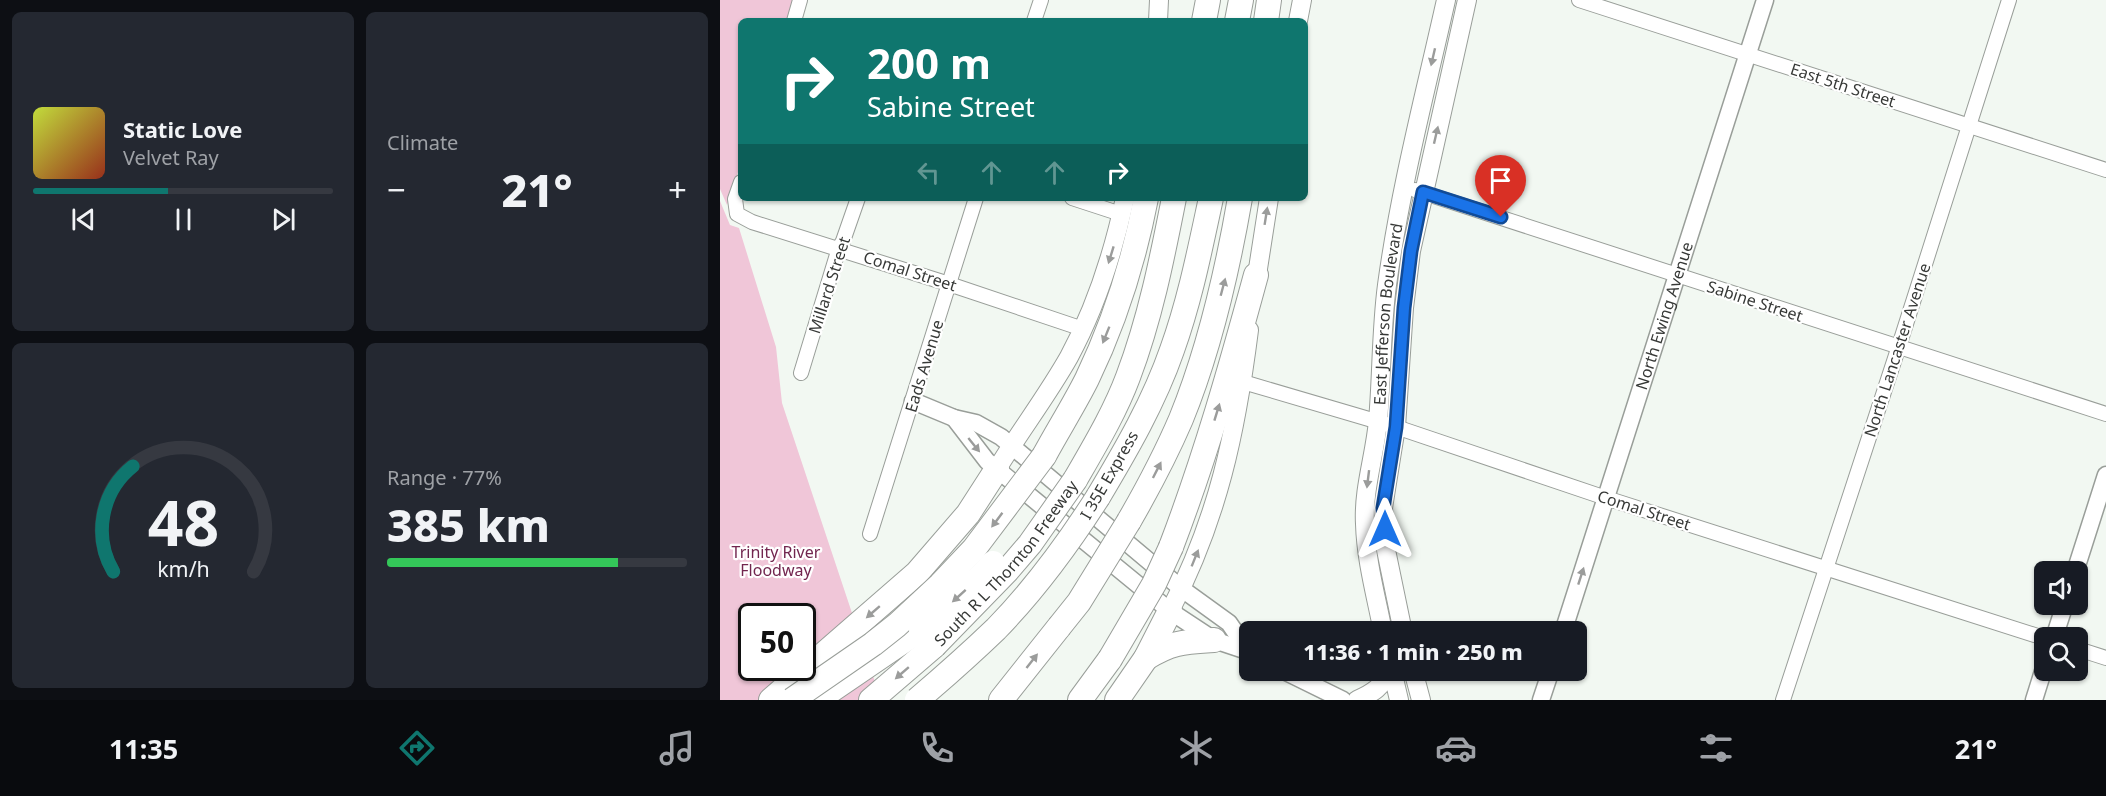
<!DOCTYPE html>
<meta charset="utf-8">
<style>
body{margin:0;font-family:"Noto Sans",sans-serif;background:#242831;color:#f1f3f6;height:100vh;display:flex;flex-direction:column;font-size:22px;white-space:nowrap}
*{box-sizing:border-box;margin:0}
p{font-size:20px;color:#9ea1a6}
.icon{flex:none;width:33px;height:33px;fill:none;stroke:currentColor;stroke-width:2;stroke-linecap:round;stroke-linejoin:round}
.map{position:relative;flex:1;overflow:hidden}
.details{display:flex;flex-direction:column;gap:12px;padding:12px;background:#0d0f14;width:720px}
.details>*{flex:none}
.banner{position:absolute;left:18px;top:18px;width:570px;height:183px;border-radius:9px;box-shadow:0 2px 4px #0004;background:#0f766e;color:#fff;overflow:hidden}
.controls{position:absolute;left:1314px;top:561px;display:grid;gap:12px}
.controls a{display:grid;place-items:center;width:54px;height:54px;border-radius:9px;background:#171b24;box-shadow:0 2px 4px #0004;font-size:30px}
.speed{position:absolute;left:18px;top:603px;display:flex;gap:12px;font-size:30px;font-weight:700;text-align:center}
.speed>*{display:grid;place-content:center;width:78px;height:78px;border-radius:50%;background:#171b24;box-shadow:0 2px 4px #0004;line-height:1}
.speed .limit{border:3px solid #111;border-radius:9px;background:#fff;color:#111}
.pin{position:absolute;display:grid;place-items:center;width:51px;height:51px;color:#fff;margin:-62px -26px;border-radius:50% 50% 50% 0;rotate:-45deg;box-shadow:0 0 6px #0007}
.pin .icon{rotate:45deg}
.me{position:absolute;width:66px;margin:-33px;rotate:0deg;stroke-linejoin:round;filter:drop-shadow(0 0 4px #0008)}
.turn{display:flex;align-items:center;gap:21px;height:126px;padding:0 30px;font-size:27px}
.turn .icon{width:78px;height:78px;stroke-width:2.5}
.turn b{display:block;font-size:42px;line-height:51px}
.lanes{display:flex;align-items:center;height:57px;padding:0 30px;background:#0003;justify-content:center;gap:30px;direction:ltr}
.lanes .off{opacity:.35}
.big{font-size:45px;font-weight:800;line-height:1.1}
.details .card{flex:1;display:flex;flex-direction:column;justify-content:center;gap:9px;min-width:0;padding:0 21px;border-radius:9px;background:#242831}
.details .dial{align-items:center;gap:0}
.dial svg{height:156px;overflow:visible;fill:none;stroke:#363941;stroke-width:7;stroke-linecap:round;text-anchor:middle}
.dial text{fill:#f1f3f6;stroke:none}
.song{display:flex;align-items:center;gap:18px}
.cover{width:72px;height:72px;border-radius:9px;background:linear-gradient(135deg,hsl(70 70% 55%),hsl(10 70% 35%))}
.played{height:6px;border-radius:3px;background:linear-gradient(90deg,#0f766e 45%,#363941 45%)}
.keys{display:flex;justify-content:space-around;direction:ltr}
.heat{display:flex;justify-content:space-between;align-items:center;font-size:33px;direction:ltr}
.charge{height:9px;border-radius:4px;background:linear-gradient(90deg,#34c759 77%,#363941 0)}
.details .tiles{flex:1;display:grid;gap:12px;grid-template-columns:repeat(2,1fr)}
.trip{position:absolute;left:519px;top:621px;width:348px;height:60px;border-radius:9px;background:#171b24;box-shadow:0 2px 4px #0004;font-weight:800;line-height:60px;text-align:center}
.dock{display:flex;height:96px;justify-content:space-around;align-items:center;background:#090b0e;color:#9ea1a6}
.dock .icon{width:42px;height:42px}
.dock .current{color:#0f766e}
.dock b{font-size:27px;color:#f1f3f6}
main{display:flex;flex:1;min-height:0}
.map>svg:first-child{display:block}
.green{fill:#f0c6d8;fill-rule:evenodd}
.lines{fill:none;stroke-linecap:round;stroke-linejoin:round}
.minor-casing{stroke:#999e99;stroke-width:16}
.tertiary-casing{stroke:#999e99;stroke-width:19}
.secondary-casing{stroke:#999e99;stroke-width:20}
.motorway-casing{stroke:#999e99;stroke-width:26}
.minor{stroke:#fff;stroke-width:14}
.tertiary{stroke:#fff;stroke-width:16}
.secondary{stroke:#fff;stroke-width:18}
.motorway{stroke:#fff;stroke-width:24}
.motorway-bridge-casing{stroke:#999e99;stroke-width:26;stroke-linecap:butt}
.motorway-bridge{stroke:#fff;stroke-width:24}
.oneway{fill:#9b9c9b}
.route-casing{stroke:#114b97;stroke-width:15}
.route{stroke:#1a73e8;stroke-width:10}
.labels{text-anchor:middle;dominant-baseline:central;stroke-width:4.5;stroke-linejoin:round;paint-order:stroke}
.street-label{font-size:16px;fill:#373937;stroke:#fff}
.park-label{font-size:16px;fill:#72264f;stroke:#fff}
</style>
<main>
<section class="details">
<div class="tiles">
<div class="card">
<div class="song"><i class="cover"></i><div><b>Static Love</b><p>Velvet Ray</p></div></div>
<div class="played"></div>
<div class="keys"><svg class="icon" aria-label="previous" viewBox="0 0 24 24"><path d="M18 5L8 12l10 7zM5 5v14"/></svg><svg class="icon" aria-label="pause" viewBox="0 0 24 24"><path d="M8 5v14M16 5v14"/></svg><svg class="icon" aria-label="next" viewBox="0 0 24 24"><path d="M6 5l10 7-10 7zM19 5v14"/></svg></div>
</div>
<div class="card"><p>Climate</p>
<div class="heat"><a>−</a><b class="big">21°</b><a>+</a></div>
</div>
<div class="card dial"><svg viewBox="0 0 100 80">
<path d="M14 69A42 42 0 1 1 86 69"/>
<path d="M14 69A42 42 0 0 1 24 15" stroke="#0f766e"/>
<text x="50" y="56" font-size="32" font-weight="700">48</text>
<text x="50" y="72" font-size="11">km/h</text>
</svg></div>
<div class="card"><p>Range · 77%</p><b class="big">385 km</b><div class="charge"></div></div>
</div>
</section>
<div class="map">
<svg width="1386" height="700" viewBox="0 0 1386 700">
<rect width="100%" height="100%" fill="#f2f8f2"/>
<!-- green -->
<g class="green">
<path d="M0 0H73L66 21H21V163L7 205 0 189Z"/>
<path d="M0 201 10 225 19 228 56 347 62 403 161 700H0ZM32 616H82V668H32Z"/>
</g>
<g class="lines">
<defs>
<g id="minor">
<path d="M859 0 1386 170"/>
<path d="M74 21 80 0"/>
<path d="M314 21 321 0"/>
<path d="M21 182 15 199 17 214 32 222 229 284 363 329"/>
<path d="M695 190 1386 414"/>
<path d="M352 198 401 214"/>
<path d="M81 373 119 248 123 241 138 198"/>
<path d="M523 382 676 427 886 498 1324 638"/>
<path d="M150 534 256 198"/>
<path d="M1358 649 1386 658"/>
<path d="M1063 700 1179 346 1289 0"/>
</g>
<g id="tertiary">
<path d="M193 401 234 418 256 423 281 437 462 589 509 623 529 652"/>
<path d="M234 418 267 461 450 611 494 640 530 652"/>
<path d="M1355 572 1386 475"/>
<path id="s1" d="M843 632 1045 0"/>
<path d="M1334 638 1345 604"/>
<path d="M562 670 623 700"/>
<path d="M821 700 831 670"/>
<path d="M1314 700 1324 668"/>
</g>
<g id="secondary">
<path d="M438 21 439 0"/>
<path d="M578 21 582 0"/>
<path d="M535 288 549 198"/>
<path d="M277 469C300 431 327 396 349 357 376 307 393 254 405 198"/>
<path d="M450 611C498 518 516 433 529 330"/>
<path id="s2" d="M663 632C656 596 646 560 645 524 643 489 655 455 658 421 662 375 661 330 667 285 680 189 705 94 726 0"/>
<path d="M683 632 666 550 663 508 676 427 684 308 691 251 747 0"/>
<path d="M672 670 679 700"/>
<path d="M693 670 701 700"/>
<path d="M637 700C651 694 665 686 668 670"/>
</g>
<g id="motorway">
<path d="M484 21 488 0"/>
<path d="M517 21 521 0"/>
<path d="M546 21 549 0"/>
<path d="M324 456C338 430 354 405 367 379 395 321 414 260 426 198"/>
<path d="M355 480C374 447 395 412 408 377 430 319 442 259 454 198"/>
<path d="M378 497C406 450 434 402 452 350 470 300 480 249 491 198"/>
<path d="M409 521C428 488 446 454 461 419 490 348 507 273 520 198"/>
<path d="M451 547C485 458 511 367 536 275"/>
<path d="M426 658C452 642 463 642 494 640"/>
<path d="M51 700 197 573 248 514 277 469"/>
<path d="M97 700 201 629"/>
<path d="M151 700 214 646"/>
<path d="M281 700 339 627"/>
<path d="M360 700 390 659"/>
<path d="M397 700 426 658 450 611"/>
</g>
</defs>
<!-- minor casing -->
<use href="#minor" class="minor-casing"/>
<!-- tertiary casing -->
<use href="#tertiary" class="tertiary-casing"/>
<!-- secondary casing -->
<use href="#secondary" class="secondary-casing"/>
<!-- motorway casing -->
<use href="#motorway" class="motorway-casing"/>
<!-- minor -->
<use href="#minor" class="minor"/>
<!-- tertiary -->
<use href="#tertiary" class="tertiary"/>
<!-- secondary -->
<use href="#secondary" class="secondary"/>
<!-- motorway -->
<use href="#motorway" class="motorway"/>
<defs>
<g id="motorway-bridge">
<path d="M339 627 359 602 409 521"/>
<path d="M201 629 259 578 273 563"/>
<path id="s3" d="M214 646 286 572 310 544 355 480"/>
<path d="M390 659 434 584 451 547"/>
<path d="M72 700 153 644 177 625 220 585 254 549 324 456"/>
<path d="M197 700C224 677 251 653 276 629 315 589 348 544 378 497"/>
</g>
</defs>
<!-- motorway-bridge casing -->
<use href="#motorway-bridge" class="motorway-bridge-casing"/>
<!-- motorway-bridge -->
<use href="#motorway-bridge" class="motorway-bridge"/>
</g>
<!-- one-way arrows -->
<defs><path id="oneway-solid" d="M-6-.8H1V-3.2L6.5 0L1 3.2V.8H-6Z" transform="scale(1.5)"/></defs>
<g class="oneway">
<use href="#oneway-solid" transform="translate(713 57) rotate(103)"/>
<use href="#oneway-solid" transform="translate(716 135) rotate(-77)"/>
<use href="#oneway-solid" transform="translate(546 216) rotate(-81)"/>
<use href="#oneway-solid" transform="translate(391 255) rotate(107)"/>
<use href="#oneway-solid" transform="translate(503 287) rotate(-75)"/>
<use href="#oneway-solid" transform="translate(386 335) rotate(112)"/>
<use href="#oneway-solid" transform="translate(497 412) rotate(-73)"/>
<use href="#oneway-solid" transform="translate(254 445) rotate(51)"/>
<use href="#oneway-solid" transform="translate(437 470) rotate(-63)"/>
<use href="#oneway-solid" transform="translate(648 479) rotate(97)"/>
<use href="#oneway-solid" transform="translate(277 520) rotate(127)"/>
<use href="#oneway-solid" transform="translate(475 558) rotate(-68)"/>
<use href="#oneway-solid" transform="translate(861 576) rotate(-72)"/>
<use href="#oneway-solid" transform="translate(239 596) rotate(138)"/>
<use href="#oneway-solid" transform="translate(153 612) rotate(139)"/>
<use href="#oneway-solid" transform="translate(312 661) rotate(-52)"/>
<use href="#oneway-solid" transform="translate(182 673) rotate(139)"/>
</g>
<g class="lines">
<defs>
<path id="route" d="M665 529 663 508 676 427 684 308 691 251 703 192 781 217"/>
</defs>
<!-- route casing -->
<use href="#route" class="route-casing"/>
<!-- route -->
<use href="#route" class="route"/>
</g>
<g class="labels">
<!-- street labels -->
<g class="street-label">
<text transform="translate(1123 85) rotate(18)">East 5th Street</text>
<text transform="translate(190 271) rotate(18)">Comal Street</text>
<text transform="translate(109 285) rotate(-72)">Millard Street</text>
<text transform="translate(1035 301) rotate(18)">Sabine Street</text>
<text stroke="none"><textPath href="#s2" startOffset="321">East Jefferson Boulevard</textPath></text>
<text stroke="none"><textPath href="#s1" startOffset="332">North Ewing Avenue</textPath></text>
<text transform="translate(1177 350) rotate(-72)">North Lancaster Avenue</text>
<text transform="translate(204 366) rotate(-73)">Eads Avenue</text>
<text transform="translate(389 475) rotate(-60)">I 35E Express</text>
<text transform="translate(924 510) rotate(18)">Comal Street</text>
<text stroke="none"><textPath href="#s3" startOffset="110">South R L Thornton Freeway</textPath></text>
</g>
<!-- park labels -->
<g class="park-label">
<text x="56" y="552">Trinity River<tspan x="56" dy="18">Floodway</tspan></text>
</g>
</g>
</svg>
<div class="controls">
<a><svg class="icon" aria-label="sound" viewBox="0 0 24 24"><path d="M4 9h4l5-4v14l-5-4H4zM17 9q2 3 0 6"/></svg></a>
<a><svg class="icon" aria-label="search" viewBox="0 0 24 24"><circle cx="10" cy="10" r="6"/><path d="M15 15l6 6"/></svg></a>
</div>
<div class="speed"><div class="limit">50</div></div>
<div class="pin" style="left:781px;top:217px;background:#d93025"><svg class="icon" aria-label="arrive" viewBox="0 0 24 24"><path d="M6 21V4h12l-3 4 3 4H6"/></svg></div>
<svg class="me" style="left:665px;top:529px" viewBox="-20 -20 40 40"><path d="M0-17L14 15 0 8-14 15z" fill="#1a73e8" stroke="#fff" stroke-width="4"/></svg>
<div class="trip">11:36 · 1 min · 250 m</div>
<div class="banner">
<div class="turn"><svg class="icon" aria-label="right" viewBox="0 0 24 24"><path d="M7 20v-9h11M14 6l5 5-5 5"/></svg><div><b>200 m</b>Sabine Street</div></div>
<div class="lanes"><svg class="icon off" aria-label="left" viewBox="0 0 24 24"><path d="M17 20v-9H6M10 6l-5 5 5 5"/></svg><svg class="icon off" aria-label="ahead" viewBox="0 0 24 24"><path d="M12 20V5M6 11l6-6 6 6"/></svg><svg class="icon off" aria-label="ahead" viewBox="0 0 24 24"><path d="M12 20V5M6 11l6-6 6 6"/></svg><svg class="icon" aria-label="right" viewBox="0 0 24 24"><path d="M7 20v-9h11M14 6l5 5-5 5"/></svg></div>
</div>
</div>
</main>
<nav class="dock">
<b>11:35</b>
<svg class="icon current" aria-label="directions" viewBox="0 0 24 24"><path d="M12 3l9 9-9 9-9-9zM9 14v-3h6M13 9l2 2-2 2"/></svg>
<svg class="icon" aria-label="music" viewBox="0 0 24 24"><path d="M9 18V5l10-2v13"/><circle cx="6" cy="18" r="3"/><circle cx="16" cy="16" r="3"/></svg>
<svg class="icon" aria-label="phone" viewBox="0 0 24 24"><path d="M5 4h4l2 5-3 2q2 4 5 5l2-3 5 2v4C11 20 4 13 5 4z"/></svg>
<svg class="icon" aria-label="climate" viewBox="0 0 24 24"><path d="M12 3v18M4 7l16 10M4 17L20 7"/></svg>
<svg class="icon" aria-label="car" viewBox="0 0 24 24"><path d="M5 17H2v-5l4-1 3-4h7l3 4 3 1v5h-3M9 17h6M6 11h13"/><circle cx="7" cy="17" r="2"/><circle cx="17" cy="17" r="2"/></svg>
<svg class="icon" aria-label="filters" viewBox="0 0 24 24"><path d="M4 7h16M4 17h16"/><circle cx="9" cy="7" r="2"/><circle cx="15" cy="17" r="2"/></svg>
<b>21°</b>
</nav>
